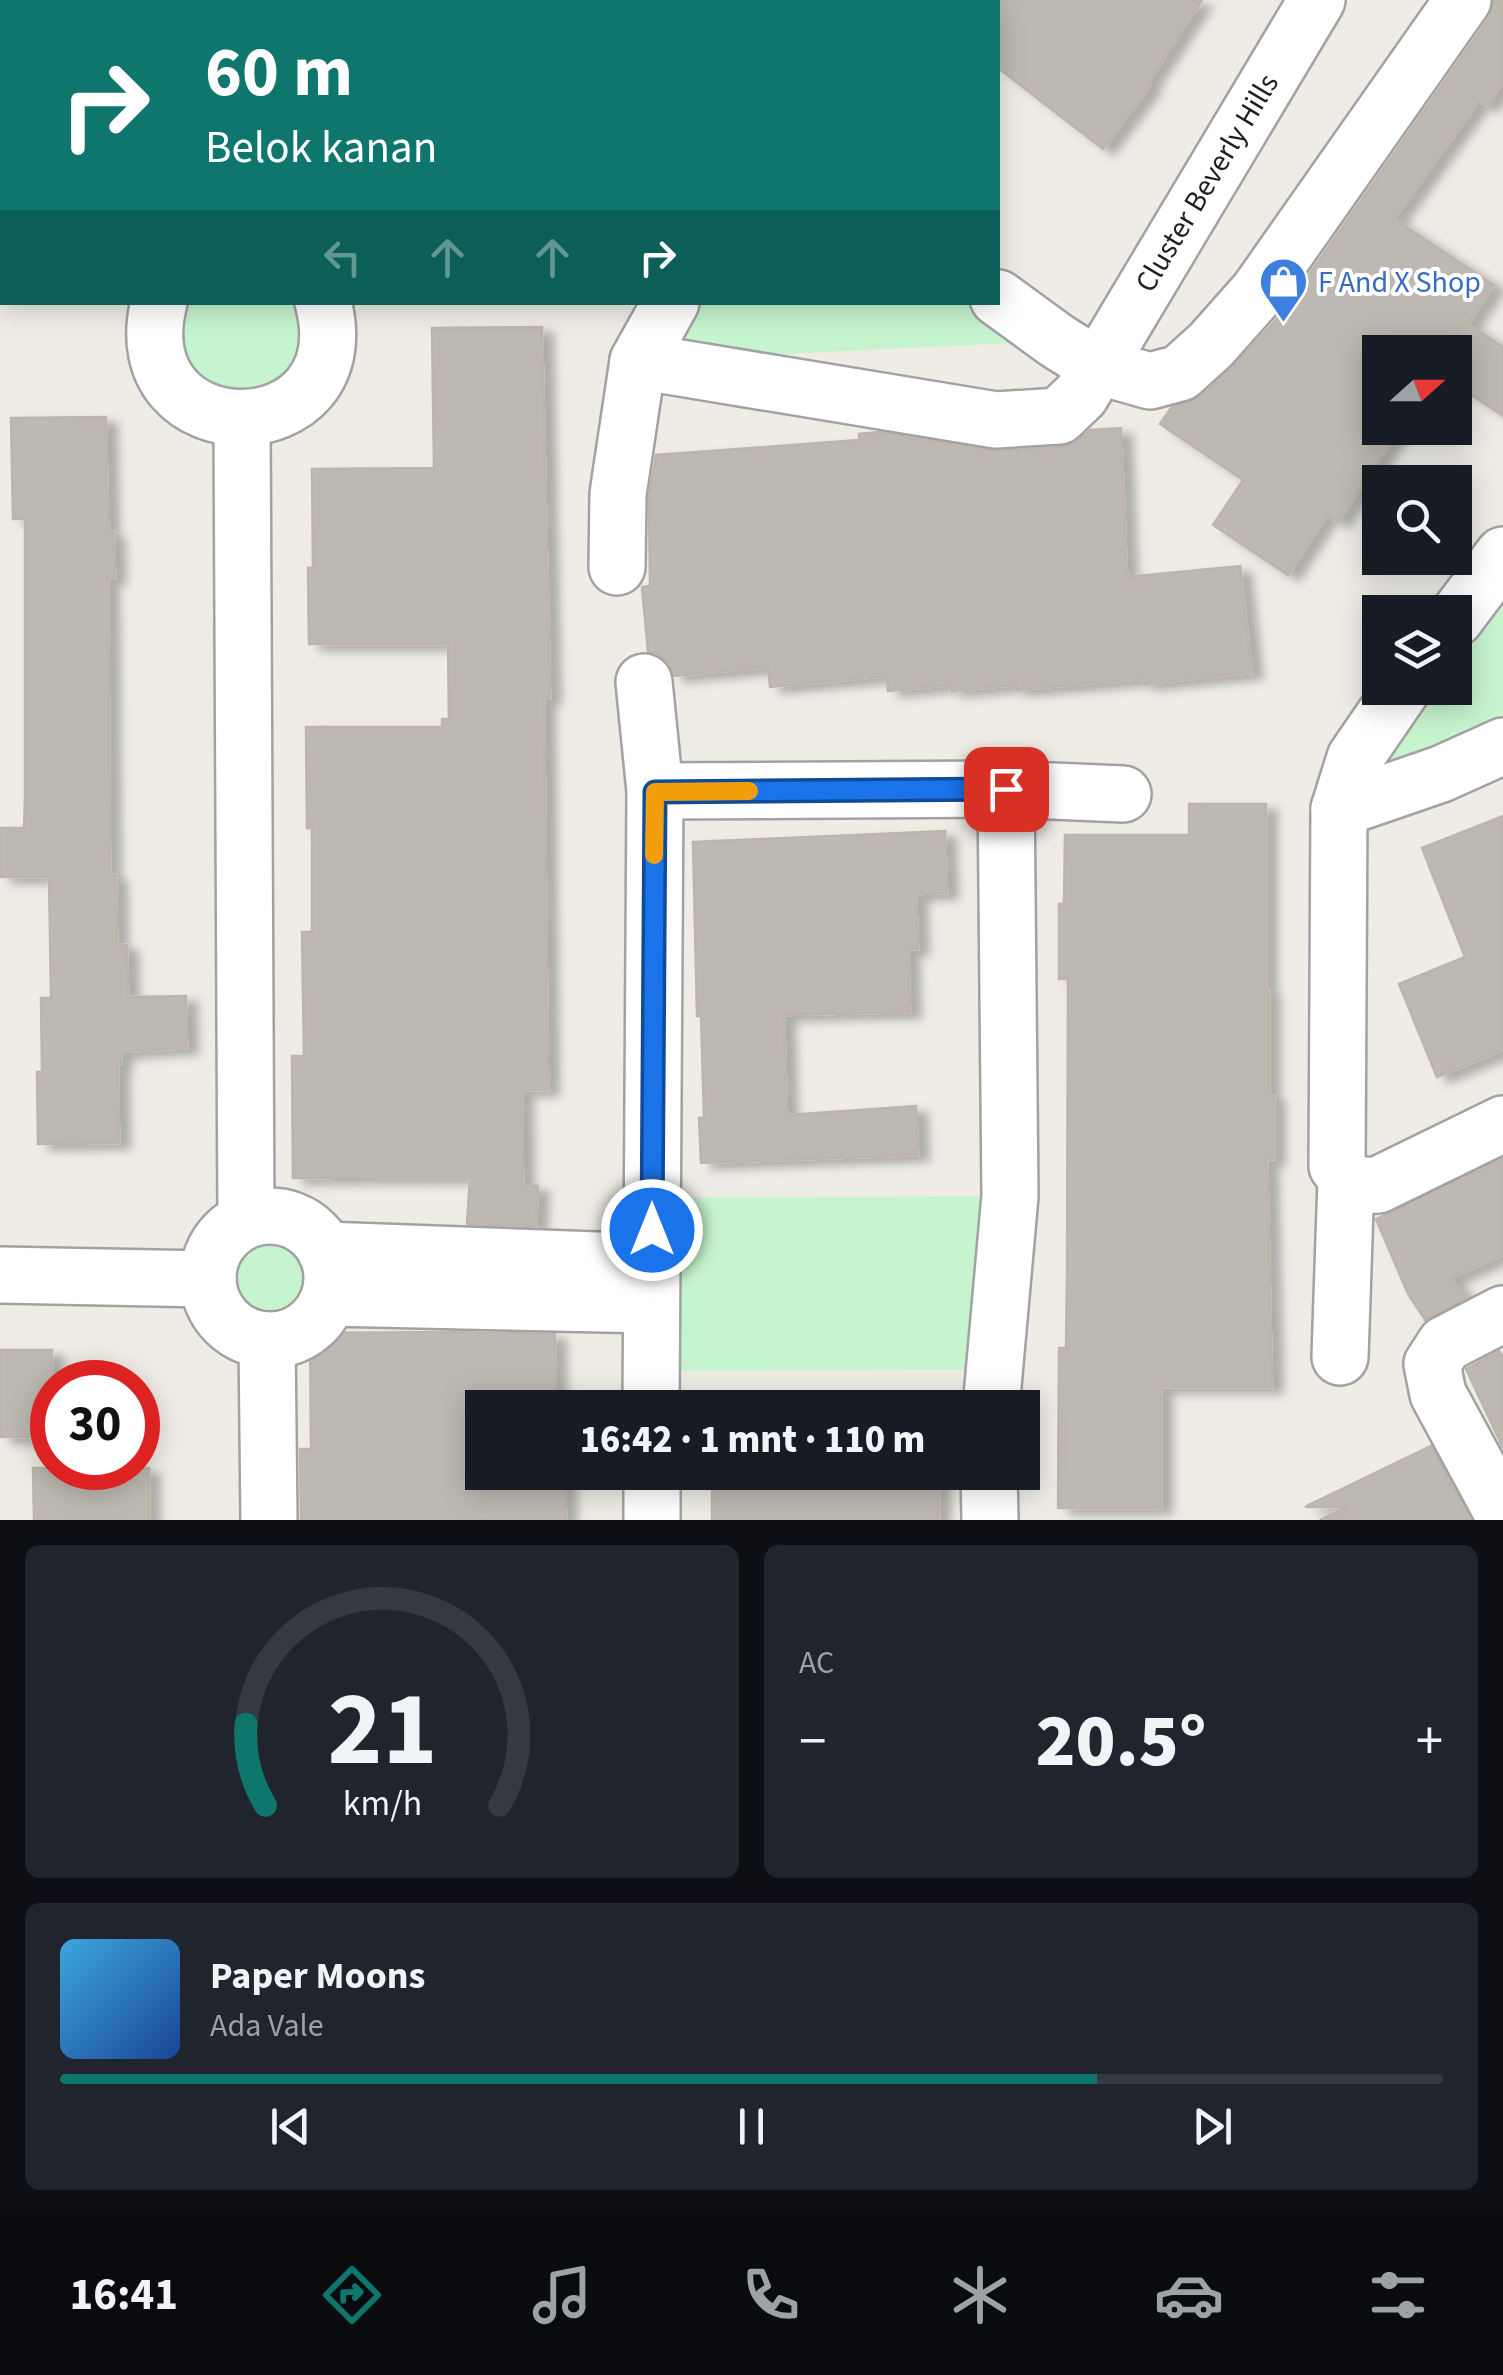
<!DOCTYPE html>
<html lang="id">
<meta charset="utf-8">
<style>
body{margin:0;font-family:"Source Sans 3",sans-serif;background:#20242c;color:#f1f3f6;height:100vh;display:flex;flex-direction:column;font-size:38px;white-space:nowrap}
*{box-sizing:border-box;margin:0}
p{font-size:32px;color:#9ea1a6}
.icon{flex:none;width:55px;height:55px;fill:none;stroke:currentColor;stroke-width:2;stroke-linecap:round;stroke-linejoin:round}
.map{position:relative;height:1520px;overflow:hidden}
.drawer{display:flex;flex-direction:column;gap:25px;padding:25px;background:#0d0f14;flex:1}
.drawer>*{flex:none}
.guide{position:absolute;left:0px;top:0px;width:1000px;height:305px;box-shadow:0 5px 25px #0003;background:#0f766e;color:#fff;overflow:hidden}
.needle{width:65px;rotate:69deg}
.buttons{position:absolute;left:1362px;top:335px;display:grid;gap:20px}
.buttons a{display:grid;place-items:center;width:110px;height:110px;border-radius:0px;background:#171b24;box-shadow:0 5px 25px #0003;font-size:50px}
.speed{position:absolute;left:30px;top:1360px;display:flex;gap:20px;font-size:50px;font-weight:700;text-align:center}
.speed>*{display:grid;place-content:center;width:130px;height:130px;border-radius:50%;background:#171b24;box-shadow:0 5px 25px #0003;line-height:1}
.speed .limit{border:15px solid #d22;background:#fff;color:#111}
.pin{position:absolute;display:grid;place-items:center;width:85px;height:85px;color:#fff;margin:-42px;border-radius:20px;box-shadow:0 5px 15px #0006}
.me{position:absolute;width:110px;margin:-55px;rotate:0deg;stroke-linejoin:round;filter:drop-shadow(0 0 8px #0008)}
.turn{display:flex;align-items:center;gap:35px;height:210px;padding:0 40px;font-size:45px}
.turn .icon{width:130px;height:130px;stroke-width:2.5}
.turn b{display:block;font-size:70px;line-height:85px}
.lanes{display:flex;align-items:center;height:95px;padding:0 40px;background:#0003;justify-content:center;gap:50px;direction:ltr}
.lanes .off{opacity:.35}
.big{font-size:75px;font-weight:800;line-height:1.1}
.drawer .widget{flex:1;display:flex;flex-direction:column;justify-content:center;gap:15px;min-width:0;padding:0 35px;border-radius:15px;background:#20242c}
.drawer .dial{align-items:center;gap:0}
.dial svg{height:260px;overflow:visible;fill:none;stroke:#363941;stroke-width:7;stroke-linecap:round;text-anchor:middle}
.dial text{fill:#f1f3f6;stroke:none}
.song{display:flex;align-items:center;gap:30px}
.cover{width:120px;height:120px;border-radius:15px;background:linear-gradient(135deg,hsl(200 70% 55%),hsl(220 70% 35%))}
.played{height:10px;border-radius:5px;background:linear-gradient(90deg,#0f766e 75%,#363941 75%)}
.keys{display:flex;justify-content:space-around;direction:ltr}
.heat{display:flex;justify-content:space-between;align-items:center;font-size:55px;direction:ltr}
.drawer .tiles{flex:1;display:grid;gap:25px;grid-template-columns:1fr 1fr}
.widget:last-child{grid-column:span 2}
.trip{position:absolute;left:465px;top:1390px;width:575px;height:100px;border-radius:0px;background:#171b24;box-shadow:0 5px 25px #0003;font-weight:800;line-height:100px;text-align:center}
.tab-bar{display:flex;height:160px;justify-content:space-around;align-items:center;background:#090b0e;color:#9ea1a6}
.tab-bar .icon{width:70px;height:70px}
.tab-bar .selected{color:#0f766e}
.tab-bar b{font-size:45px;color:#f1f3f6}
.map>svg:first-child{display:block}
.park{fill:#c6f4ce}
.building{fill:#beb8b2;stroke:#beb4a9;stroke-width:2.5;filter:url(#shadow)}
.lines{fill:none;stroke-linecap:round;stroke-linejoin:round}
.street-casing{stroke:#a2a2a2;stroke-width:60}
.street{stroke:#fff;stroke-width:55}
.route-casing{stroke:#114b97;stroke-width:25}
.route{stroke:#1a73e8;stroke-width:18}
.slow{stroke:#f59e0b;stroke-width:18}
.labels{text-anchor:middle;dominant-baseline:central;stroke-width:8;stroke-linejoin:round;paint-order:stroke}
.street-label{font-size:30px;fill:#1e1e1e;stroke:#fff}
.shop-label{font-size:30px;fill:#366cbe;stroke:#fff;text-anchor:start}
</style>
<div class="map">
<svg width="1503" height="1520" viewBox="0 0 1503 1520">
<defs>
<filter id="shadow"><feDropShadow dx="11" dy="6" stdDeviation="5" flood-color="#0004"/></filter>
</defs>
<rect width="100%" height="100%" fill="#eeece5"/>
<!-- park -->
<g class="park">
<path d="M671 302H998L1055 341 638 361Z"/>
<path d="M173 303H305L300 372 241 405 179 372Z"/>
<path d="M1503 605V718L1376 776 1442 688H1455V670Z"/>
<path d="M1010 1196 1012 1369 660 1371 652 1198Z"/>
<path d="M265 1222 297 1229 320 1253 316 1311C253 1375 179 1287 230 1238 238 1230 253 1227 265 1222Z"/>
</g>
<!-- building -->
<g class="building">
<path d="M998 0H1202L1147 84 1150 86 1103 149 998 68Z"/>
<path d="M1494 0H1503V82L1487 106 1479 101 1394 219 1494 285 1468 324 1503 347V416L1455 384V352H1380V428H1400L1338 522 1327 515 1288 575 1213 525 1243 480 1160 424 1171 408 1200 397 1232 368 1282 313 1489 18Z"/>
<path d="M542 327 550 698H544L548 1090H522L523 1185 538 1186 536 1226 467 1224 470 1177 293 1178 292 1056H304L302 932H312V828H307L306 727H442V719H449L448 644H309L308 568H313L312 469 434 468 432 328Z"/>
<path d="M106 417 108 532H114L115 578H108L110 875H116L117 945H127L128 997 186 996 187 1048 121 1052V1064L118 1065 119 1143 38 1144 37 1072H42L41 998H51L49 877H0V828H24L25 800V519H13L11 418Z"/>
<path d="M1121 428 1127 577 1240 566 1252 673 1143 684 1142 679 1016 690V685L951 691V685L888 691 887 676 770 687 768 667 674 676 669 663 658 654 648 652 642 587 650 586 649 497 656 455 859 440V434L880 432 998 451 1061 447 1080 439 1090 430Z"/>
<path d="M1189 804H1266V991H1269V1096H1274V1159H1267L1272 1387H1161V1508H1058L1059 1348H1066L1067 1274 1068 979H1059V904H1064L1065 835H1189Z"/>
<path d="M1503 816V1050L1437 1077 1399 984 1465 957 1422 848Z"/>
<path d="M945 831 947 893 916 894 918 949H908L910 1012 784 1015 787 1115 916 1106 918 1155 701 1163 699 1118H704L701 1016H697L693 842Z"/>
<path d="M1503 1159V1255L1451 1278 1465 1298 1426 1321 1408 1294 1376 1219Z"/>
<path d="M449 1332 555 1334 556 1408H482V1472H565L566 1520H301L300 1449H311L310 1333Z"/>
<rect x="0" y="1350" width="52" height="87"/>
<path d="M1499 1351 1503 1357V1448L1466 1369Z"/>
<path d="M1431 1446 1471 1520H1320L1347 1507H1305Z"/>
<path d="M33 1468H149V1520H34Z"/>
<rect x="712" y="1472" width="227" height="48"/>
</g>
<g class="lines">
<defs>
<g id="street">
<path d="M449 2 451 0"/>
<path d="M863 2 865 0"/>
<path d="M998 298 1057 341 1097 366 1150 381 1180 373 1211 345 1258 292 1463 0"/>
<path d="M159 302C120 457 364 455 323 302"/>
<path d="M638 361 996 420 1059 416 1081 395 1317 0"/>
<path d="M242 420 246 1220"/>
<path d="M617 567 618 494 638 361 671 302"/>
<path d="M1455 619 1503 555"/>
<path d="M644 682 655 791 651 1408"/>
<path d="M1403 688 1355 758 1339 809 1337 1166C1349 1184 1357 1186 1378 1185L1503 1124"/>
<path d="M655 791 1006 789 1123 794"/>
<path d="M1339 809 1441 774 1503 746"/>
<circle cx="270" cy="1278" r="62"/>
<path d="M325 1250 652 1262"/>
<path d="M0 1275 208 1279"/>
<path d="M329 1298 651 1305"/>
<path d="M1503 1314 1445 1344 1432 1364 1438 1394 1503 1514"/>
<path d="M267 1340 269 1520"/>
<path d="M1340 1357 1346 1179"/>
<path d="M991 1408 1010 1196 1006 789"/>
<path d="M652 1472V1520"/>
<path d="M989 1472 990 1520"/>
</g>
</defs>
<!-- street casing -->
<use href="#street" class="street-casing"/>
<!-- street -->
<use href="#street" class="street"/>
</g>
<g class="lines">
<defs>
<path id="route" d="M652 1230 655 792 1006 789"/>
</defs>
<!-- route casing -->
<use href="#route" class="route-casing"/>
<!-- route -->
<use href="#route" class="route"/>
<!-- slow -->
<path class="slow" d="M654 855 655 792 749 791"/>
</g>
<!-- icons -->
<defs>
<symbol id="shop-pin" viewBox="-11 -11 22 30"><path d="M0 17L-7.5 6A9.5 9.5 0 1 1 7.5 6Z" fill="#3f7fe0" stroke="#fff"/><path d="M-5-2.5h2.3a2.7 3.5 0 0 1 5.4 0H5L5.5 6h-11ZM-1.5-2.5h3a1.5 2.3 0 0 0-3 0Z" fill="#fff"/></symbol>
</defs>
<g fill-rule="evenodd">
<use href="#shop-pin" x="1256" y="254" width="55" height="75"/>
</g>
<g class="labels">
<!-- street labels -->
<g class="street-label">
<text transform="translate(1207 183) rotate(-59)">Cluster Beverly Hills</text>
</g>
<!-- shop labels -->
<g class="shop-label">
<text x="1318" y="282">F And X Shop</text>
</g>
</g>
</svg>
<div class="buttons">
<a><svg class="needle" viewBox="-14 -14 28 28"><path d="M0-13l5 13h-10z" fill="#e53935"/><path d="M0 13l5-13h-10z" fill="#9ea1a6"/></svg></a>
<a><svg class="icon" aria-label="search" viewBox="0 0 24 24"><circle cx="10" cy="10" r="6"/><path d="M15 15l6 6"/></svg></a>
<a><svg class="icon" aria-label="layers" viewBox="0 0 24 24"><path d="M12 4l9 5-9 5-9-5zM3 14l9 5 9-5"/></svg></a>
</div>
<div class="speed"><div class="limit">30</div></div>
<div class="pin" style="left:1006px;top:789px;background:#d93025"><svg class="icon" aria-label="arrive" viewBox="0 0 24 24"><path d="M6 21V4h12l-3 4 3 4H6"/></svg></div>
<svg class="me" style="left:652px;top:1230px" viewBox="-20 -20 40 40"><circle r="17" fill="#1a73e8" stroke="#fff" stroke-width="3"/><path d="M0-11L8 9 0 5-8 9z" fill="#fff"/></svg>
<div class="trip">16:42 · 1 mnt · 110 m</div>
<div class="guide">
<div class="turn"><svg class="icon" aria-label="right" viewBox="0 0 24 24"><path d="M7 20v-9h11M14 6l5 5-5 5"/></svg><div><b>60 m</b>Belok kanan</div></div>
<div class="lanes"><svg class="icon off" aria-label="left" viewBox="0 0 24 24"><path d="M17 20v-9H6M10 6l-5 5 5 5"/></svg><svg class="icon off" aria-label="ahead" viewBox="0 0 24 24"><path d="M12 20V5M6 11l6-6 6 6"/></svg><svg class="icon off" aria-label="ahead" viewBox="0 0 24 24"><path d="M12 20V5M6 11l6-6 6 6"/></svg><svg class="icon" aria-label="right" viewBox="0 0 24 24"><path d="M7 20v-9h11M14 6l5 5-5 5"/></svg></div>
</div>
</div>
<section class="drawer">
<div class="tiles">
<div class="widget dial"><svg viewBox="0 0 100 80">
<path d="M14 69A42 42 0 1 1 86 69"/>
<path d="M14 69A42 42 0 0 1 8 44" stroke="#0f766e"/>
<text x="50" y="56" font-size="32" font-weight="700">21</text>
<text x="50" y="72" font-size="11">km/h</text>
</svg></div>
<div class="widget"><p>AC</p>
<div class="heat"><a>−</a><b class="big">20.5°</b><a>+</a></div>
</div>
<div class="widget">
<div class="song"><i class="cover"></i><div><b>Paper Moons</b><p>Ada Vale</p></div></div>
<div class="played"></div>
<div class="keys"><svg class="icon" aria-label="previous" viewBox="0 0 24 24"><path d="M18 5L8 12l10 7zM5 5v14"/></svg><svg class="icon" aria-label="pause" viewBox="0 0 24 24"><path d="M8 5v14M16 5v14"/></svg><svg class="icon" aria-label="next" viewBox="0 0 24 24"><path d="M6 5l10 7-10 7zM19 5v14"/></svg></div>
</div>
</div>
</section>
<nav class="tab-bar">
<b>16:41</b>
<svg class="icon selected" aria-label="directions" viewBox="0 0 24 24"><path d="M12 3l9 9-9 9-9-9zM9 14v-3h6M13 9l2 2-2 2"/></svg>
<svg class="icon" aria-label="music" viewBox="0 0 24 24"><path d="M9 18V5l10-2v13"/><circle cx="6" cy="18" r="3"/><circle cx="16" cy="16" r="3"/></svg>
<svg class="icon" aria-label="phone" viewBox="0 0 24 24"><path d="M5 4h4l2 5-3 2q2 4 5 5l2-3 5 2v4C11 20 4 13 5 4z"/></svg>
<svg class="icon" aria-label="climate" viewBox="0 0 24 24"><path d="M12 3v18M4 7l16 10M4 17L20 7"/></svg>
<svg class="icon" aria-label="car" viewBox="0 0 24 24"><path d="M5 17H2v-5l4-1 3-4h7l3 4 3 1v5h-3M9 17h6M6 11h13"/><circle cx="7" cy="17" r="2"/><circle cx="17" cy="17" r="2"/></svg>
<svg class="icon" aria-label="filters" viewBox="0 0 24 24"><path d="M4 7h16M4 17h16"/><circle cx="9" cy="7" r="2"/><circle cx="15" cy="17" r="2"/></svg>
</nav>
